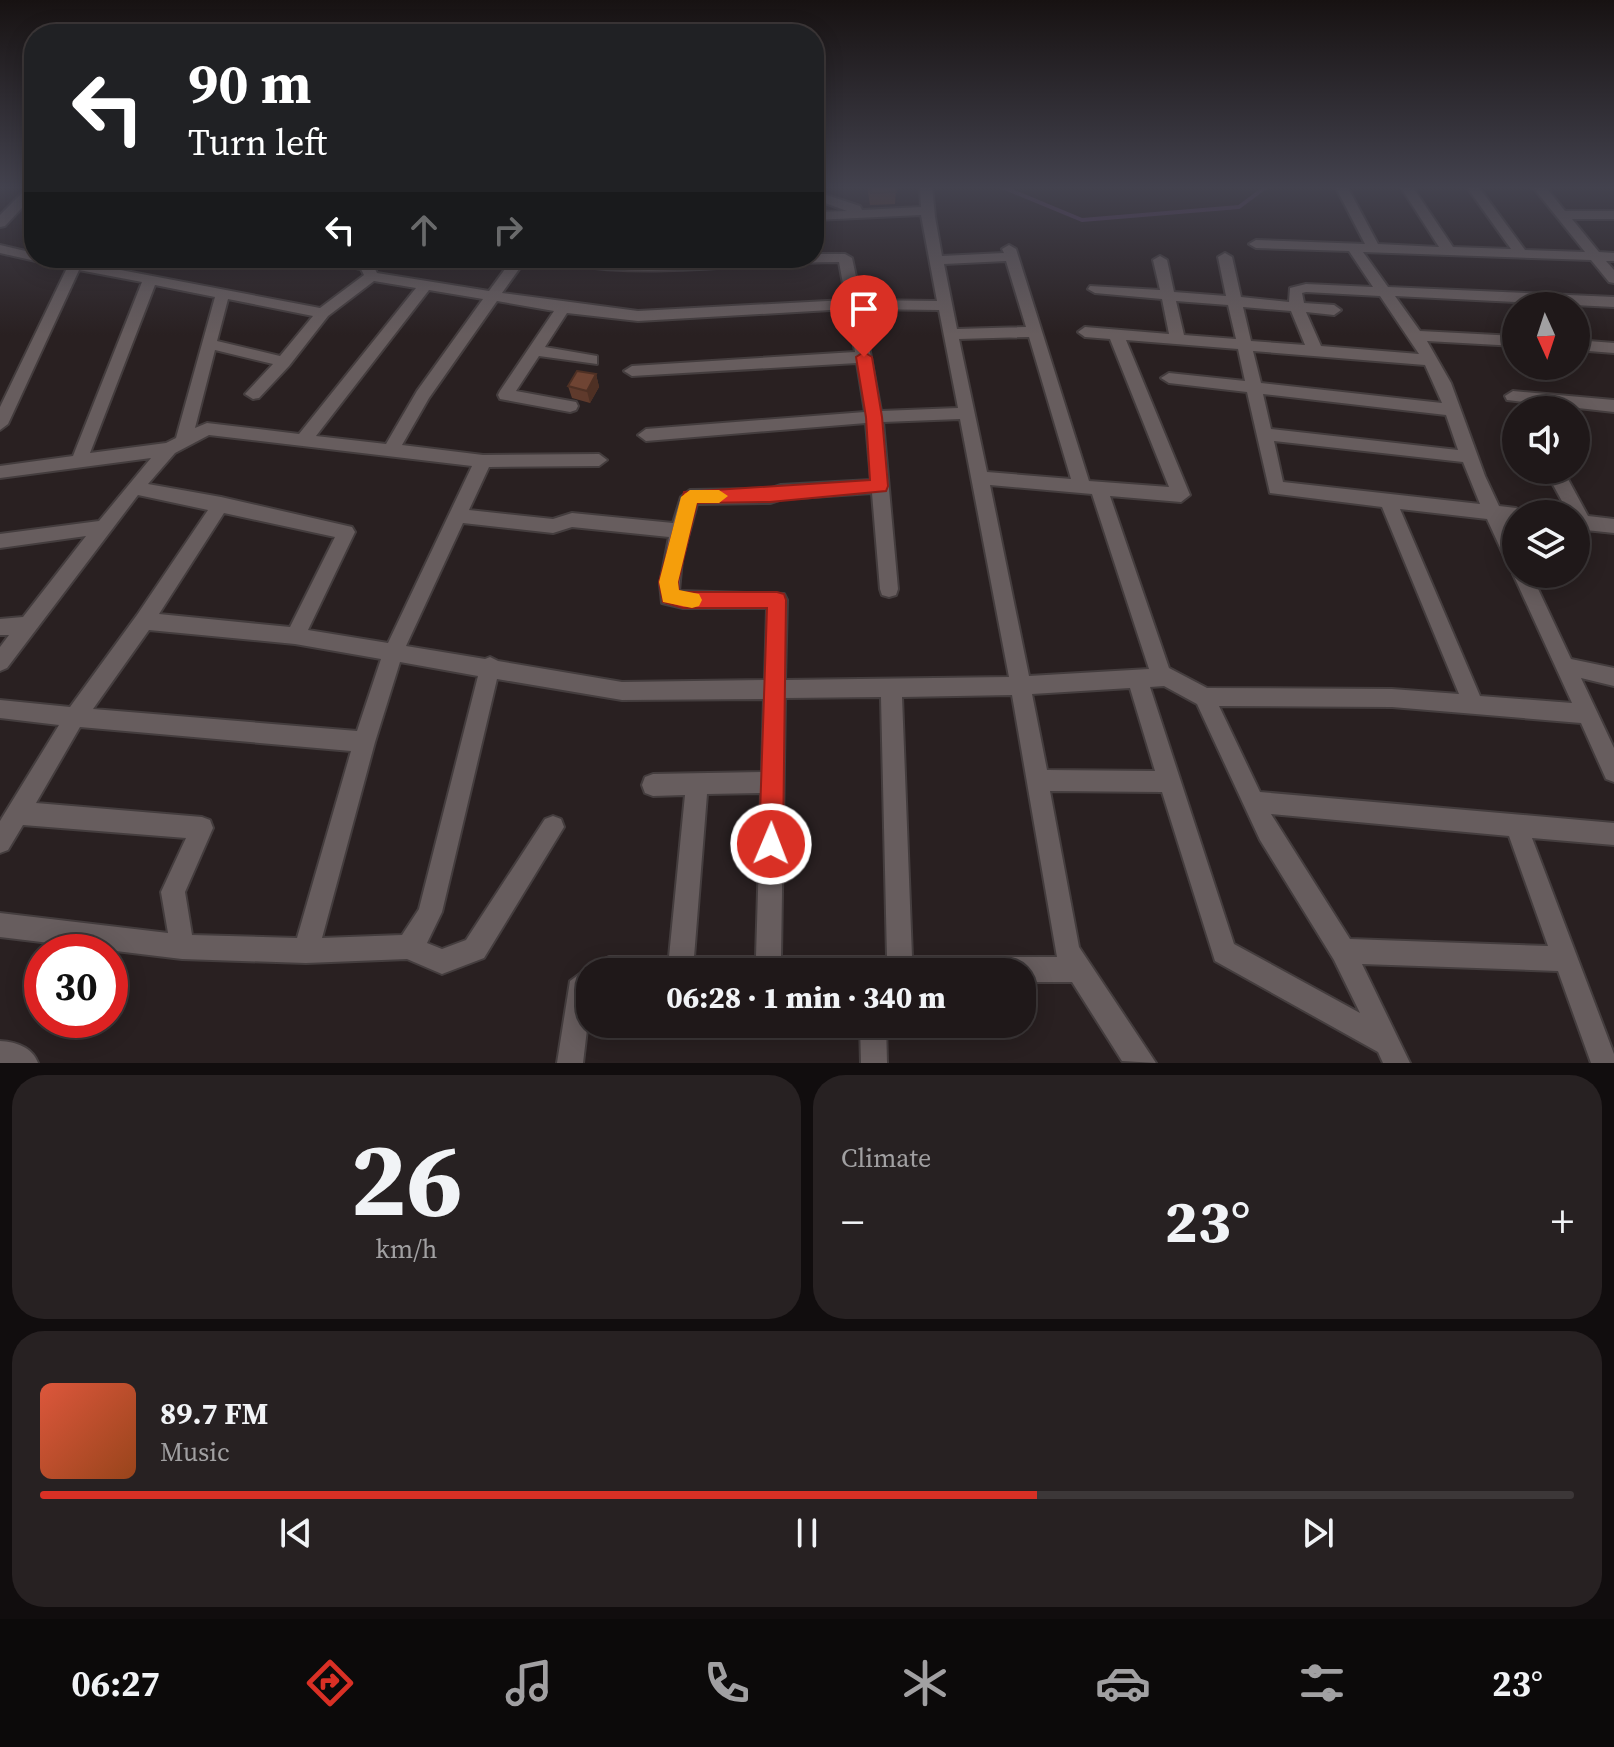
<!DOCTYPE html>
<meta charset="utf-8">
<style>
body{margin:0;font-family:"Source Serif 4",serif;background:#272122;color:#f1f3f6;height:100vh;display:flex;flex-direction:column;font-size:30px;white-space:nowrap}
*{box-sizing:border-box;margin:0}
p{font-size:26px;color:#a1a0a2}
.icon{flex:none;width:44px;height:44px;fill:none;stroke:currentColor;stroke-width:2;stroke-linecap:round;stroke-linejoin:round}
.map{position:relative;height:1063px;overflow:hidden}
.sheet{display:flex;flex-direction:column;gap:12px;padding:12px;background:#110d0e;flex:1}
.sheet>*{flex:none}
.guide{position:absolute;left:24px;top:24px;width:800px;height:244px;border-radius:32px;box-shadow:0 4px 20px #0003,0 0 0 2px #3c3738;background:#202124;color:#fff;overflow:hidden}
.needle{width:52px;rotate:177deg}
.buttons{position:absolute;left:1502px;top:292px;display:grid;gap:16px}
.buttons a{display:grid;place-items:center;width:88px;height:88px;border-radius:50%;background:#1f1819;box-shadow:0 4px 20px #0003,0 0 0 2px #3c3738;font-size:40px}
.speed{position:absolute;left:24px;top:934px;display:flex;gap:16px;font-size:40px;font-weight:700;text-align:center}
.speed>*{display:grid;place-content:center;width:104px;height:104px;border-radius:50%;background:#1f1819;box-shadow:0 4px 20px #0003,0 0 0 2px #3c3738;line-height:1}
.speed .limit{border:12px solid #d22;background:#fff;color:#111}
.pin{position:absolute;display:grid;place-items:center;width:68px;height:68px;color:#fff;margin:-82px -34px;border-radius:50% 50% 50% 0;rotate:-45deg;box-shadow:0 0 8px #0007}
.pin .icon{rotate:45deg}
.me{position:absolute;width:88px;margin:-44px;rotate:1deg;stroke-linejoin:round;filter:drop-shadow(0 0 6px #0008)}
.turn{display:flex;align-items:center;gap:28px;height:168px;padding:0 32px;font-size:36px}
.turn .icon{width:104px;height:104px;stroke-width:2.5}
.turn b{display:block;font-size:56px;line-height:68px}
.lanes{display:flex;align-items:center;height:76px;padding:0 32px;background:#0003;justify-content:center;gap:40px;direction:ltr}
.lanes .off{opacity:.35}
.big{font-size:60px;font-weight:800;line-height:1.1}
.sheet .tile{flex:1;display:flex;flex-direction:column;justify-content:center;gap:12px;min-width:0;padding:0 28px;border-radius:32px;background:#272122}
.sheet .dial{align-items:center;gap:0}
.dial b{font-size:104px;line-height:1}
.song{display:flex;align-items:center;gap:24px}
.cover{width:96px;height:96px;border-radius:12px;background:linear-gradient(135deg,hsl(10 70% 55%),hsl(20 70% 35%))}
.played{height:8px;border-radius:4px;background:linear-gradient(90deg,#d93025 65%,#3c3738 65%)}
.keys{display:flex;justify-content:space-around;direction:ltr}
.heat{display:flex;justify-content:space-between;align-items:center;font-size:44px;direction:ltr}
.sheet .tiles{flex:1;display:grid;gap:12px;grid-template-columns:1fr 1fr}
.tile:last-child{grid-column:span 2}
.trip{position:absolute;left:576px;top:958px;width:460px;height:80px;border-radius:32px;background:#1f1819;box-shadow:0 4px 20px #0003,0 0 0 2px #3c3738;font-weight:800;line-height:80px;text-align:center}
.tabs{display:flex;height:128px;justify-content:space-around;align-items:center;background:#0c0a0a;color:#a1a0a2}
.tabs .icon{width:56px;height:56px}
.tabs .selected{color:#d93025}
.tabs b{font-size:36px;color:#f1f3f6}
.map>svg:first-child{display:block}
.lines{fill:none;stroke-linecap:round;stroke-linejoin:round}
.stream{stroke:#52395c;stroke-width:4}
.minor-casing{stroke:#443d3e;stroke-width:4}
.minor{fill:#675d5e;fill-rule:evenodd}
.wall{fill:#5f3a2c}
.shaded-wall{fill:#4e3024}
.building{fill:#6f4433;stroke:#4e3024;stroke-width:2}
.route{fill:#d93025;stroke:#8d1f18;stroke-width:2}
.slow{fill:#f59e0b}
</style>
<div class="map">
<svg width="1614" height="1063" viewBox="0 0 1614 1063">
<rect width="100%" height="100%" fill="#292021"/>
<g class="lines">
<!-- stream -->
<path class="stream" d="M1000 186 1082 220 1239 207 1267 186"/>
<defs>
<g id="minor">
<path d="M29 186H34V195L5 226 0 227V215Z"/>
<path d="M920 186H932L935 217 942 256 1004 253 1002 249 1009 245 1016 249 1089 481 1169 487 1110 339 1085 337 1078 332 1085 327 1169 334 1162 299 1095 293 1088 289 1090 286 1160 290 1153 260 1160 256 1167 260 1174 292 1226 296 1218 257 1225 253 1232 257 1241 297 1289 302 1290 288 1306 284 1373 287 1349 251 1256 248 1249 244 1256 240 1365 244 1335 186H1347L1378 244 1439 247 1400 186H1412L1453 247 1511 249 1466 186H1478L1525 250 1585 252 1532 186H1545L1565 211H1614V219H1572L1599 252 1614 253V261H1606L1614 270V283L1609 282 1591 260 1363 252 1388 287 1614 297V307L1395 296 1420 331 1516 336V346L1427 341 1451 383 1485 476 1499 506 1516 508 1524 514H1516V522L1506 521 1516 542V574H1531L1571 659 1614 668V686L1581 678 1614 748V782L1606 779 1581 723 1392 707 1219 706 1260 792 1614 823V845L1532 838 1614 1054V1063H1591L1558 971 1362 964 1410 1063H1383L1378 1052 1215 961 1162 792 1050 791 1079 947 1156 1063 1122 1061 1072 982H1022V972H590V1004L583 1063H557L570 981 581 973 593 971 596 963 609 957H669L685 795 653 796 645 793 642 785 645 777 653 774 762 772 764 699 622 700 497 679 442 912 427 943 442 949 466 940 545 819 553 816 561 819 564 827 484 958 442 974 407 959 306 963 182 959 0 937V913L168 933 161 892 186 838 23 825 8 850 0 853V821L59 725 0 718V700L70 707 137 615 208 510 138 495 7 668 0 671V647L9 635H0V619L23 617 86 536 0 548V534L99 521 151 458 0 478V466L73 456 142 282 79 270 8 424 0 430V407L67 268 0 253V245L34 253V258L72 260 88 258 84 263 320 308 364 275 361 269 320 261 318 258 367 262 372 263 377 273 489 291 513 258H527L502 293 638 311 846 300 839 262C750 262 660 279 570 265 560 264 549 264 541 258L646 262 814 258V254H845L852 258 861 300 937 301 921 215 814 220V212L847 211 814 199V191L860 206 862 210 921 207ZM1006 261 1026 327 957 329 944 264ZM374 281 416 288 299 434 207 423 195 428 215 350 273 364 245 394 253 399 259 398 289 366 328 316ZM155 285 215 297 176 438 166 443 90 453ZM429 290 483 299 417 391 386 444 316 436ZM1306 292 1380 296 1419 354 1321 346 1306 312 1334 315 1341 310 1334 305 1304 303 1302 293ZM228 299 313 316 280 356 217 341ZM497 301 554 311 500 391 498 395 500 399 570 412 576 410 578 406 576 402 516 391 539 356 597 364V356L545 347 567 313 638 321 848 309 855 352 632 366 624 371 632 376 857 363 865 412 646 429 638 435 646 441 866 423 871 480 781 485 769 489 690 490 681 497 673 523 572 513 553 519 469 510 489 467 599 466 607 460 599 454 483 455 402 445 429 398ZM1176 301 1228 305 1236 339 1184 335ZM1243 307 1291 311 1305 345 1251 341ZM862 309 939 310 958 408 881 411ZM1029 337 1071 479 987 472 959 339ZM1126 340 1238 349 1245 381 1169 373 1161 378 1169 383 1247 392 1270 493 1382 507 1459 694 1392 689 1207 688 1169 668 1110 496 1181 502 1190 495ZM1253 351 1425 365 1442 403 1261 383ZM1263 394 1446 415 1458 450 1271 429ZM960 419 1009 677 785 680 787 600 784 594 679 591 682 559 697 504 770 503 782 499 872 493 880 589 882 595 889 597 896 595 898 589 883 422ZM209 435 472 466 388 643 308 630 355 532 352 527 221 497 148 484 175 453ZM1274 441 1463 462 1480 504 1283 482ZM990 485 1092 494 1149 669 1029 676ZM1400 509 1487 519 1509 567 1515 569 1513 574 1572 703 1480 696ZM224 513 335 537 290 627 159 614ZM463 523 553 533 572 527 669 537 660 584 662 603 683 608H767L765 680 622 682 498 661 490 657 485 659 406 646ZM149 630 295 644 381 659 357 731 93 709ZM400 662 478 676 419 909 402 935 322 938 375 742ZM1164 686 1197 704 1260 840 1334 960 1360 1013 1234 944 1150 687ZM1130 688 1155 771 1047 770 1032 694ZM1012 695 1057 957H912L902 697ZM881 697 887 957H781L785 698ZM80 727 351 751 297 938 192 935 185 892 213 828 210 820 202 817 36 803ZM761 793 756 957H694L707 794ZM1271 814 1509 836 1548 946 1350 939Z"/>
<path d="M1576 340 1614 343V353L1576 350Z"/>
<path d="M1513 391 1614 400V412L1507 400 1505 396Z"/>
<path d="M1545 470H1563L1588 516 1614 519V533L1576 529V514H1569Z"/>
<path d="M860 1024H886L887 1063H861Z"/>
<path d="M0 1041C16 1042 32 1047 38 1063H0Z"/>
</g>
</defs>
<!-- minor casing -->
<use href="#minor" class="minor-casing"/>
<!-- minor -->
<use href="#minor" class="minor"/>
</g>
<!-- wall -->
<g class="wall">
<path d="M867 186H896L895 204 870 205Z"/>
<path d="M596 374 599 387 590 403 572 398 568 386Z"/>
</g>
<!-- shaded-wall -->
<path class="shaded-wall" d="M596 374 599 387 590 403 587 391Z"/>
<!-- building -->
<g class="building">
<path d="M870 186H896V192L871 193Z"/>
<path d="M577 371 596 374 587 391 568 386Z"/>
</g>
<!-- sky -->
<linearGradient id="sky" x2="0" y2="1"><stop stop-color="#171212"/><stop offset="0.56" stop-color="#43424e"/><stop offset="1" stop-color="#43424e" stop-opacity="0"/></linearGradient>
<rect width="1614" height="335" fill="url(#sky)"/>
<!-- route -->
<path class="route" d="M864 352 872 357 882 417 888 486 886 491 770 502 697 503 678 582 679 591 683 592H777L784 594 786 600 783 844 779 852 771 856 763 852 759 844 767 608H683L663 602 659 582 684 492 870 480 866 417 856 357Z"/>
<!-- slow -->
<path class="slow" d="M690 490H719L728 496 719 503H697L678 582 679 590 699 594 702 600 699 606 692 608 663 602 659 582 681 497Z"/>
</svg>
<div class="buttons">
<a><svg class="needle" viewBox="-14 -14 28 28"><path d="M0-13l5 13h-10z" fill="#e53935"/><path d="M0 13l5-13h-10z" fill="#a1a0a2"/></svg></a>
<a><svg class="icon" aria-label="sound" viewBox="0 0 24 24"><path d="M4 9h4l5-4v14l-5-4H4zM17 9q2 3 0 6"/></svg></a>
<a><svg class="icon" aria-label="layers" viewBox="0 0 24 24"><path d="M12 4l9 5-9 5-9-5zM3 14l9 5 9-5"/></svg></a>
</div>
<div class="speed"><div class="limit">30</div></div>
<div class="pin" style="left:864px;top:357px;background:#d93025"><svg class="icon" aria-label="arrive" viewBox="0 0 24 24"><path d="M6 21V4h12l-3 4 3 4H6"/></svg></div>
<svg class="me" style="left:771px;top:844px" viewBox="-20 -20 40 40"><circle r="17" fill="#d93025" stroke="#fff" stroke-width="3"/><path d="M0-11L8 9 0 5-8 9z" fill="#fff"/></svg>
<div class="trip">06:28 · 1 min · 340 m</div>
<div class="guide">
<div class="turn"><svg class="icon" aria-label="left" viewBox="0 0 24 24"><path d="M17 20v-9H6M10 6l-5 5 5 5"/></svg><div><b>90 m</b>Turn left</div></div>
<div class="lanes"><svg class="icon" aria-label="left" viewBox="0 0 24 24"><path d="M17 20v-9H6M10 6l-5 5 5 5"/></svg><svg class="icon off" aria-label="ahead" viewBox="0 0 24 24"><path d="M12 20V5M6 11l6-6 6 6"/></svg><svg class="icon off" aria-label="right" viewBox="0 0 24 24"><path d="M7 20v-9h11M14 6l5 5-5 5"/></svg></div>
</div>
</div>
<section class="sheet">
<div class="tiles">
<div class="tile dial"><b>26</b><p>km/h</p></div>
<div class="tile"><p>Climate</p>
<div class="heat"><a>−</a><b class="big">23°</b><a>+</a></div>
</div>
<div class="tile">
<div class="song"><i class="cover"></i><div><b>89.7 FM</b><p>Music</p></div></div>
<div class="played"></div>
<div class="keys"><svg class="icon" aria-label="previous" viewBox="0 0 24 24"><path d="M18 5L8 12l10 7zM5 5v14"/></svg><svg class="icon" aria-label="pause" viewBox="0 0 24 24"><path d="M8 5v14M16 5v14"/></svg><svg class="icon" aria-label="next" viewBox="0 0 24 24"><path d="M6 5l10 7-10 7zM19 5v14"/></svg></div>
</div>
</div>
</section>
<nav class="tabs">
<b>06:27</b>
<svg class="icon selected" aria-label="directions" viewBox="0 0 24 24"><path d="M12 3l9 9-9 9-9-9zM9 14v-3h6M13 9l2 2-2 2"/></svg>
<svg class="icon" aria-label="music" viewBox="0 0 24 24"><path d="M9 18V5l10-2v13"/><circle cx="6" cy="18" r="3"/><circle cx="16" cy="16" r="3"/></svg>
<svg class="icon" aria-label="phone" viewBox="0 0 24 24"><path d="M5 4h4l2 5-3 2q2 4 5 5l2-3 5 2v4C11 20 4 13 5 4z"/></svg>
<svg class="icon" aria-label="climate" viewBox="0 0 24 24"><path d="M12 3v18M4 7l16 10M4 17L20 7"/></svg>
<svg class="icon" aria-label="car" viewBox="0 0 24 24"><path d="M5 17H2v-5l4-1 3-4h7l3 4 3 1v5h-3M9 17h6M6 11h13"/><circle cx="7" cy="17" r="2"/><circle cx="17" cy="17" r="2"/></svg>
<svg class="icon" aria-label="filters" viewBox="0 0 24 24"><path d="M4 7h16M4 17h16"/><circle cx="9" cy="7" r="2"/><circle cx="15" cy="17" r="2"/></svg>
<b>23°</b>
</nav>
